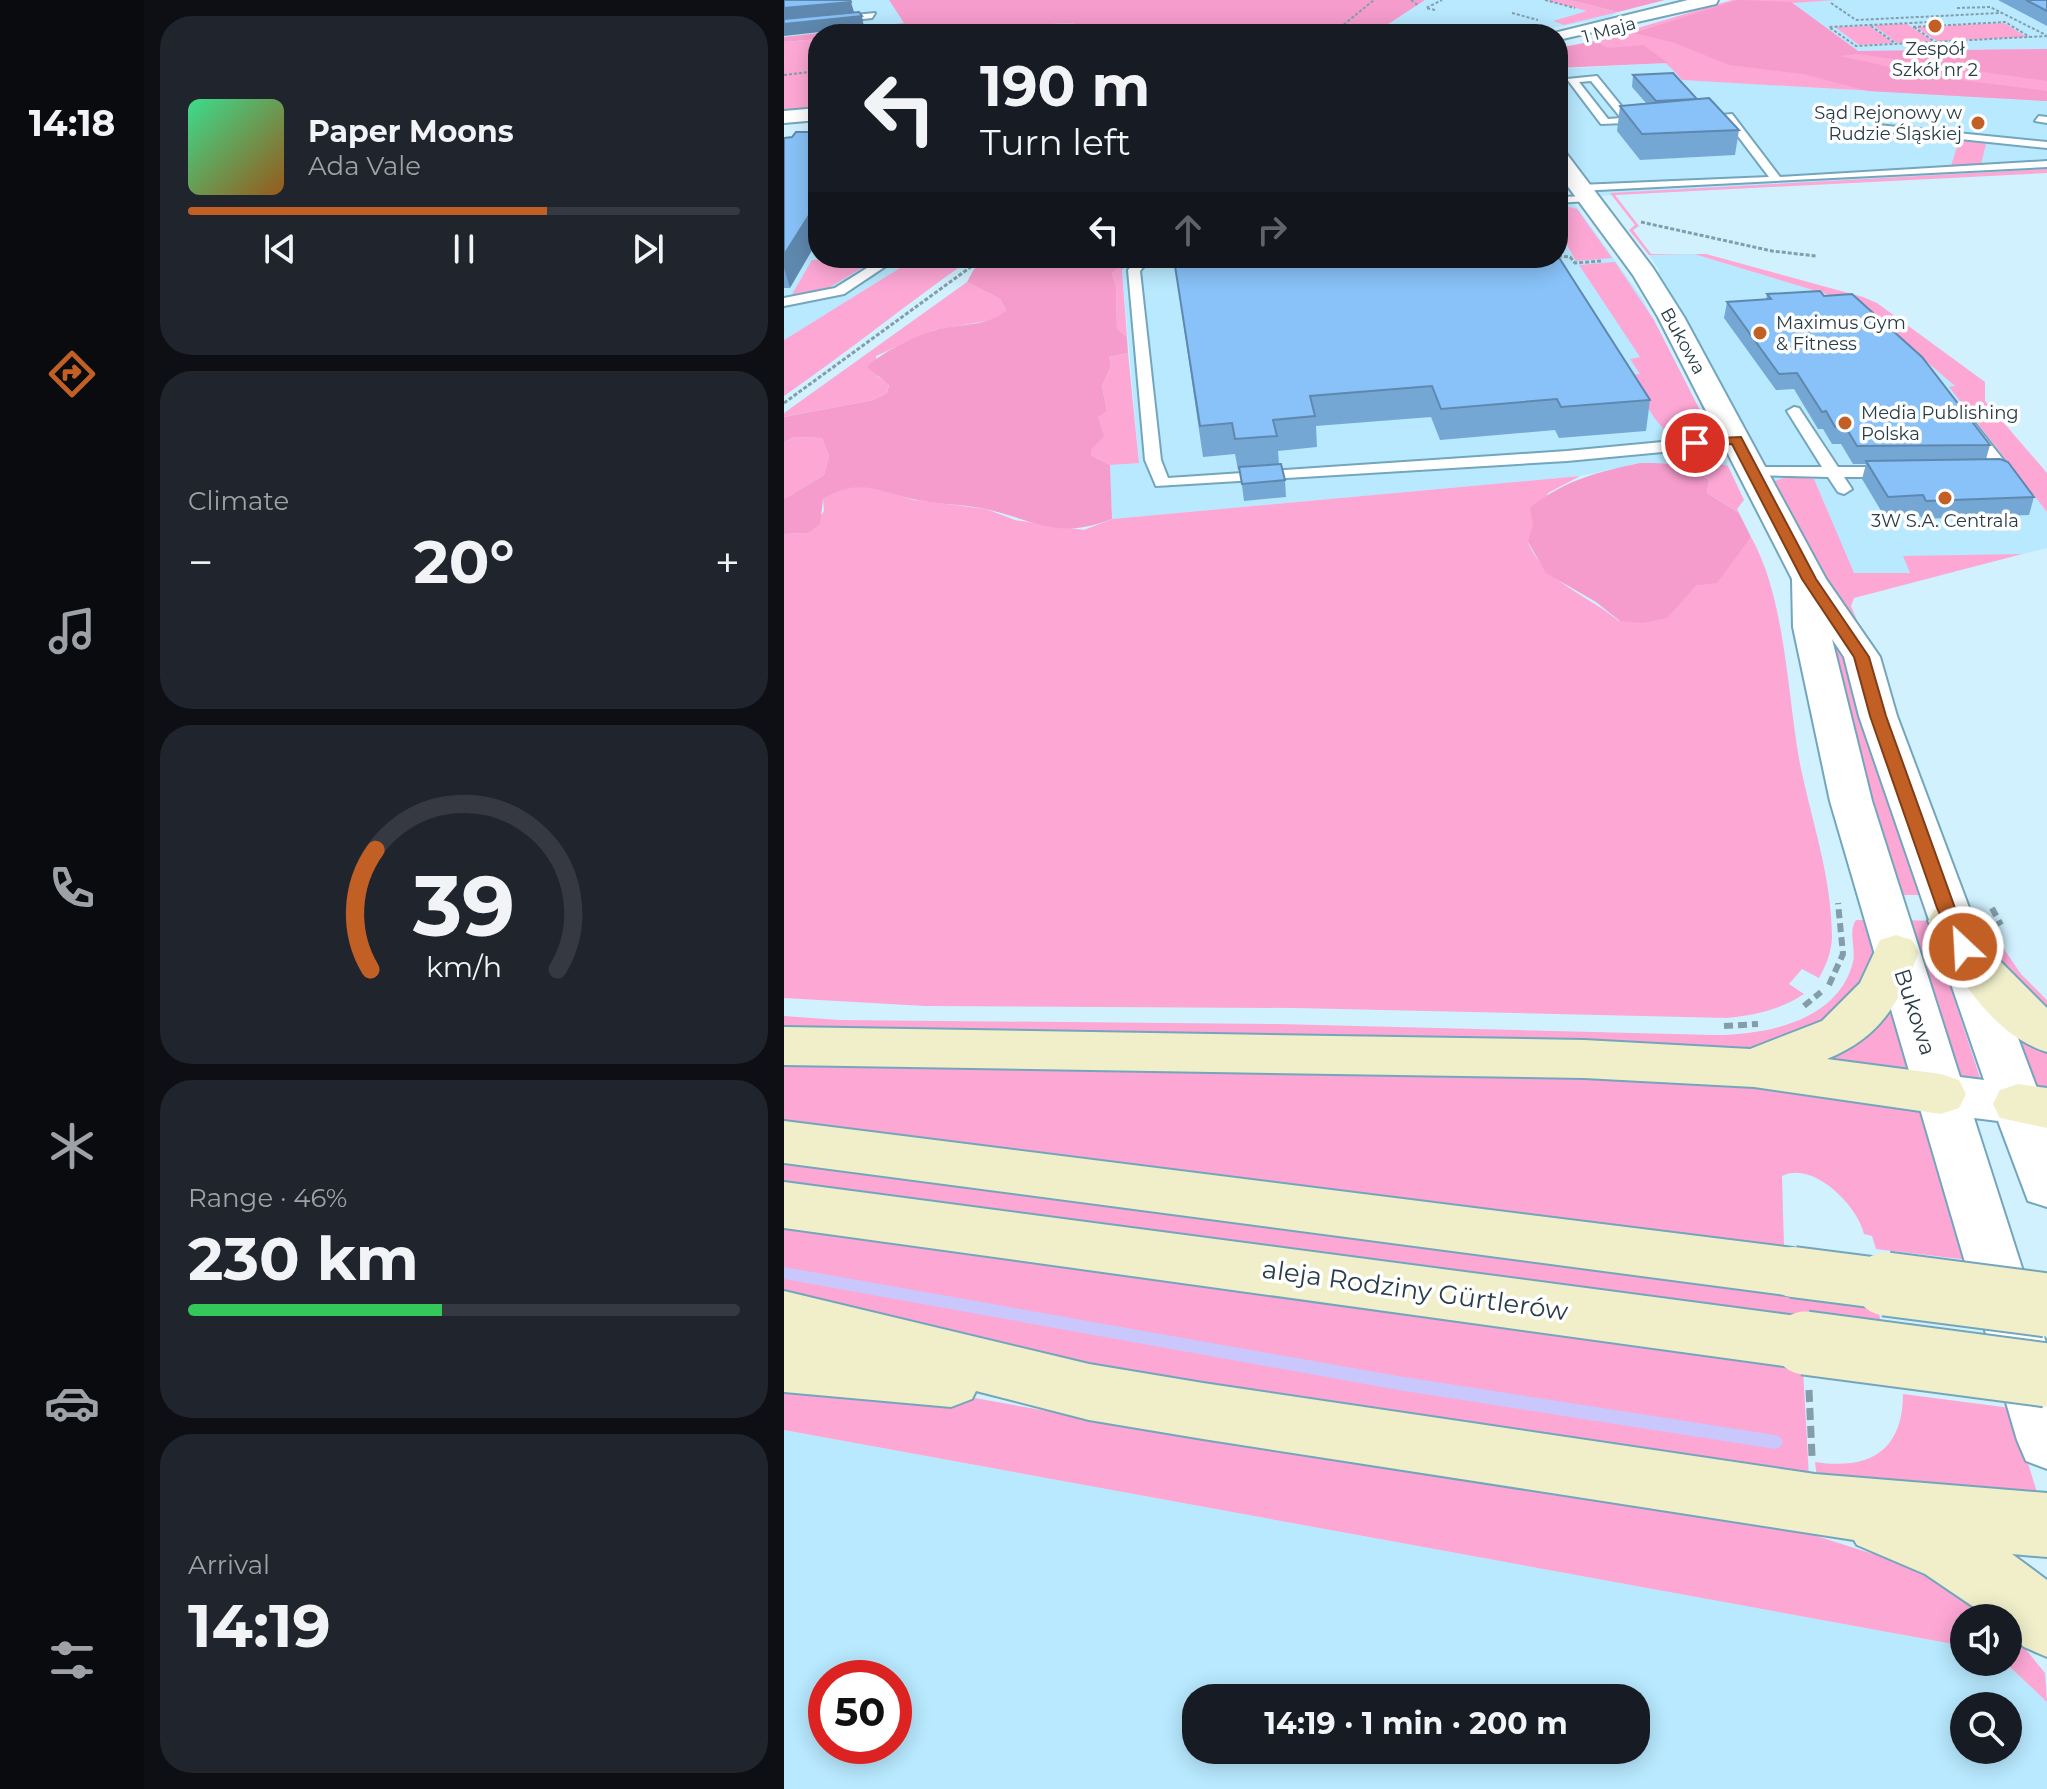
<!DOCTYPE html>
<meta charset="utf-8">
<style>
body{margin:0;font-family:Montserrat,sans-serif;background:#20242c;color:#f1f3f6;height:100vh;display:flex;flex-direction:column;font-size:30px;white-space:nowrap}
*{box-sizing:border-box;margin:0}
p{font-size:26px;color:#9ea1a6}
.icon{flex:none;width:44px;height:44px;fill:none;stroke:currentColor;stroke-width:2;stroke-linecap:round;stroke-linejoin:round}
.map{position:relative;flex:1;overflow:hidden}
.details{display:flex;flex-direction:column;gap:16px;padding:16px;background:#0d0f14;width:640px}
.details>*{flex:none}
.top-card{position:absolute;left:24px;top:24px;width:760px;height:244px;border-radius:32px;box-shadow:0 4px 20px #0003;background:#171b24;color:#f1f3f6;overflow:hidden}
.buttons{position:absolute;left:1166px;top:1604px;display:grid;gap:16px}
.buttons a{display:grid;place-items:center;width:72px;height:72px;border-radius:50%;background:#171b24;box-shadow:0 4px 20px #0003;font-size:40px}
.speed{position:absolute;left:24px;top:1660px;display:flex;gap:16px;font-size:40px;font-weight:700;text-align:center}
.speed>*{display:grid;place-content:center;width:104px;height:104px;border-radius:50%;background:#171b24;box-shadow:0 4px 20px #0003;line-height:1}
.speed .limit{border:12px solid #d22;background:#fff;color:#111}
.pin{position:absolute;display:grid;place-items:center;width:68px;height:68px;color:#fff;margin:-34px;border:4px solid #fff;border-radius:50%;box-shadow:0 2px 8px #0007}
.me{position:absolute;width:88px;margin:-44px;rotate:335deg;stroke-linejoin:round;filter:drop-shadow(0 0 6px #0008)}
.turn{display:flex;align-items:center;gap:28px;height:168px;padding:0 40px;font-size:36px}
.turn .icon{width:104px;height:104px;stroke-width:2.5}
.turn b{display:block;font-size:56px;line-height:68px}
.lanes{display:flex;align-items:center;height:76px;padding:0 40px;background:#0003;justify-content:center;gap:40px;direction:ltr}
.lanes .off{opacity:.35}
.big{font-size:60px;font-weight:700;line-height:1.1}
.details .tile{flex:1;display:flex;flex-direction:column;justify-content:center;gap:12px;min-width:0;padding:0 28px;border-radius:32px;background:#20242c}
.details .dial{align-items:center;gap:0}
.dial svg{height:208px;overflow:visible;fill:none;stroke:#363941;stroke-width:7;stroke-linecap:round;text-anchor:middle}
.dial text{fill:#f1f3f6;stroke:none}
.song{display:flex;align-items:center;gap:24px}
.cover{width:96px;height:96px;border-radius:12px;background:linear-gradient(135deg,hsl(150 70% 55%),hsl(30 70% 35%))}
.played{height:8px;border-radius:4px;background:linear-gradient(90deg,#c25f25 65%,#363941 65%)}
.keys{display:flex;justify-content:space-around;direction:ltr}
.heat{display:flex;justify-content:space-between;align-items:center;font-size:44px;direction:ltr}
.charge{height:12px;border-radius:6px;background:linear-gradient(90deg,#34c759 46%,#363941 0)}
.trip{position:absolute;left:398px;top:1684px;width:468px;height:80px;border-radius:32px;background:#171b24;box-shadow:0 4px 20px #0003;font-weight:700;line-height:80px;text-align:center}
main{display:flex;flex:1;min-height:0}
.tabs{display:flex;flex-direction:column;width:144px;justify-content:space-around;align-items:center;background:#090b0e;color:#9ea1a6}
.tabs .icon{width:56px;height:56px}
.tabs .on{color:#c25f25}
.tabs b{font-size:36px;color:#f1f3f6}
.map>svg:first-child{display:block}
.built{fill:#b8e9ff;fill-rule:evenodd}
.green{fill:#fda7d5}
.forest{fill:#f69ccc}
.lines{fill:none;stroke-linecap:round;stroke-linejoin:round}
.stream{fill:#cac7fc;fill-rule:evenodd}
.service-casing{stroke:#73a6bc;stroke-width:4}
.tertiary-casing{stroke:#73a6bc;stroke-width:4}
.secondary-casing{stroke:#73a6bc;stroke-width:4}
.path-far3{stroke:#839eaa;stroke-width:2;stroke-dasharray:3 2;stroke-linecap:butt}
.path-far2{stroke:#839eaa;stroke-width:3;stroke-dasharray:4 2;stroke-linecap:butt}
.path-far1{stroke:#839eaa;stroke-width:6;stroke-dasharray:9 5;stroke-linecap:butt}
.path{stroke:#839eaa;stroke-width:7;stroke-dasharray:12 6;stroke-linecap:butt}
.service{fill:#fff;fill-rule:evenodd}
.tertiary{fill:#fff;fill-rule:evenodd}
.secondary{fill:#f0efca;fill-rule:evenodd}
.secondary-bridge-far1-casing{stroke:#73a6bc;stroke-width:54;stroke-linecap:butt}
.secondary-bridge-casing{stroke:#73a6bc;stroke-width:67;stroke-linecap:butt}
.secondary-bridge-far1{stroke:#f0efca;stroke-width:50}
.secondary-bridge{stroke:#f0efca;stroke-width:63}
.wall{fill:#75a7d5}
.shaded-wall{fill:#5f88ae}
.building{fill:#88c2f8;stroke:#5f88ae;stroke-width:2}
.route{fill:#c25f25;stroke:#7e3e18;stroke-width:2}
.poi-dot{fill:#c25f25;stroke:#fff;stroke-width:3}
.labels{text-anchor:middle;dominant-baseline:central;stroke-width:7;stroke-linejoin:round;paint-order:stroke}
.far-street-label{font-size:18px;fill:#283d47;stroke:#fff}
.far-poi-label{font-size:18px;fill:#283d47;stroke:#fff}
.street-label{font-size:22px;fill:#283d47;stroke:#fff}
.near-street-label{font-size:26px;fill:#283d47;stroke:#fff}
</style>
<main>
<nav class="tabs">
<b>14:18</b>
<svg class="icon on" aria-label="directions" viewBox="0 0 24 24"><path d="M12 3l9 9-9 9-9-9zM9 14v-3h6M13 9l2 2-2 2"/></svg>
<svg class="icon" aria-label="music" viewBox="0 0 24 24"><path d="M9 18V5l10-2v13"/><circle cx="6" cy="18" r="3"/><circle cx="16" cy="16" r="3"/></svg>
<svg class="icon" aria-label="phone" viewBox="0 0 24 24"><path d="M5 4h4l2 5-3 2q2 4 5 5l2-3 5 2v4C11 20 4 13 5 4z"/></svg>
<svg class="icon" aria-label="climate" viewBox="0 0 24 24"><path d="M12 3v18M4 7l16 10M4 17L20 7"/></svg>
<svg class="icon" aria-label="car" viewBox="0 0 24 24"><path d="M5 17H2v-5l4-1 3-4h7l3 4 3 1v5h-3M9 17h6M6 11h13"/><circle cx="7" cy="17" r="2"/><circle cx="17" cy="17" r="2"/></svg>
<svg class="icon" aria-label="filters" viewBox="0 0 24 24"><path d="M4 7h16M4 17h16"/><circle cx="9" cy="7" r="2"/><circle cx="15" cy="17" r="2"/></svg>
</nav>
<section class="details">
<div class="tile">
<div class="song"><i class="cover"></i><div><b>Paper Moons</b><p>Ada Vale</p></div></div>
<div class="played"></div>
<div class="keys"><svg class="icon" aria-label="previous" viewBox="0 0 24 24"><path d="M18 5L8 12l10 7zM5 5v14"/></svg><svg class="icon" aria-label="pause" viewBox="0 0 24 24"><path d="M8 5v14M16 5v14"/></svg><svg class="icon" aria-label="next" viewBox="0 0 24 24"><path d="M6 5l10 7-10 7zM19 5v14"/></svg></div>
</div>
<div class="tile"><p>Climate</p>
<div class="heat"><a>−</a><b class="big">20°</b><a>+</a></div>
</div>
<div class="tile dial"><svg viewBox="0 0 100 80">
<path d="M14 69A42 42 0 1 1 86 69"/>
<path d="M14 69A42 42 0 0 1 16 23" stroke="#c25f25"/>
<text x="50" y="56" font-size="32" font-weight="700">39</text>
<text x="50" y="72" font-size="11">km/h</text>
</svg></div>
<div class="tile"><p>Range · 46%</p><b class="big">230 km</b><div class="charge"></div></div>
<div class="tile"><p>Arrival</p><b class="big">14:19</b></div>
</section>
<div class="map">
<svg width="1263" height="1789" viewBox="0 0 1263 1789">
<rect width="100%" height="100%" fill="#d1f1ff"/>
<!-- built -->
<g class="built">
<path d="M0 0H105L121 23 0 37Z"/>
<path d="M641 0H785L834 12 824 18 733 34H589Z"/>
<path d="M1049 0H1263V49L1074 51 1007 2Z"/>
<path d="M885 63 899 80 1263 101V172L813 196 774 145V69Z"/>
<path d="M34 146V258H132L0 340V149Z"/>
<path d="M774 181 858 298 944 466 927 460 914 470 892 464 856 463 796 476 328 519 326 465 355 462 338 270 347 258H774Z"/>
<path d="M910 254 1075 304 1172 387 1166 388 1263 512V548L1055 600 872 275 875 270 865 255Z"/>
<path d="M0 1430 1180 1646V1662H1214L1227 1668 1263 1702V1789H0ZM42 1678H110V1746H42ZM412 1698H852V1750H412ZM1180 1706H1224V1750H1180Z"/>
</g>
<!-- green -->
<g class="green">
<path d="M762 0H785L834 12 780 25 769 21 803 11Z"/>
<path d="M948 0H1052L1008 3 1074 51 1263 49V101L898 80C862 34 839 64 810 41Z"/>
<path d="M289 23 295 34H74L124 28Z"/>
<path d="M1220 23 1243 37 1153 41 1132 27Z"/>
<path d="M1123 24 1149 41 1113 43 1089 25Z"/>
<path d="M1085 26 1110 43 1075 45 1051 27Z"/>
<path d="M34 39V108L0 111V42Z"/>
<path d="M1176 137 1203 140 1197 164 1167 166Z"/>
<path d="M1263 169V173L831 195 855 226 849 230 867 254H922L1079 297 1093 303 1201 382V401L1263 473V512L1165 387 1171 386 1075 304 910 254 865 255 845 230 851 225 826 193Z"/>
<path d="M774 204 793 209 828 258 792 261 774 229Z"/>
<path d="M132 258H188C124 303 65 351 0 396V340Z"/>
<path d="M347 258 338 270 343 337 333 329 332 287 328 273Z"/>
<path d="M71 259 83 265 41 290 7 296 28 260Z"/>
<path d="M831 262 870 320 921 420 919 429 901 434 902 438C874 439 860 397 846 375L856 374 846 359 856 357 795 265Z"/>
<path d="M183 282 216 299 222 310 214 319 150 330 92 356 93 376 105 384 103 393 89 400 0 417V413Z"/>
<path d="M344 353 355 463 326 465 307 455V450L314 416 323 411 318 386 327 366 325 357Z"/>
<path d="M10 437 38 438 45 456 40 475 0 499V442Z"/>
<path d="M923 460 944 466 960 500 953 509 955 513 923 493 925 480 914 470Z"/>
<path d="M796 476 764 493 744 543C763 584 802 594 835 621L883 617 913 585 943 566 967 537C1002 599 1003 694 1016 764 1028 822 1048 878 1048 938 1047 954 1042 965 1035 978L1018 969 1005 984 1020 994C996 1010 971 1015 943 1018L511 1008 141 1006 0 998V534L24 533 40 511 39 499 58 487 83 486 130 500 202 509 231 520 300 530 328 519Z"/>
<path d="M1005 476 1030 479 1070 573H1126L1119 556 1238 554 1070 598 1067 606 1087 654 990 489 991 481Z"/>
<path d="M1041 626 1067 667 1095 772 1137 895H1116L1087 804Z"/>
<path d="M1072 920H1082L1090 953 1078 992 1012 1040 957 1051 0 1032V1016L55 1020 494 1024 929 1035C981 1035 1054 1022 1069 962 1072 949 1064 930 1072 920Z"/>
<path d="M1124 920 1145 921 1197 1081 1176 1078Z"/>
<path d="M1200 920 1237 974 1263 1000V1020L1245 1005 1185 921Z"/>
<path d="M1106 1013 1126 1072 1043 1064V1057Z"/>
<path d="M1230 1028 1263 1048V1097L1254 1094Z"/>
<path d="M0 1064 818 1078 982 1088 1138 1107 1185 1260 1092 1249 1088 1236 1080 1234C1074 1206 1029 1160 998 1176L1000 1247H991L0 1123Z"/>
<path d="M0 1163 1006 1295 1094 1310 1098 1326 1013 1319 0 1184Z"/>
<path d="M0 1227 1019 1369 1025 1478 355 1377 0 1296Z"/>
<path d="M0 1379 174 1395 419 1439 1001 1526 1146 1572 1213 1618H1180V1646L0 1430Z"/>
<path d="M1119 1394 1227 1408 1255 1499 1033 1478 1031 1462C1083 1470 1119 1453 1119 1394Z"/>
<path d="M1224 1628 1261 1673 1263 1702 1227 1668 1214 1662H1224Z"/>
</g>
<!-- forest -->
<g class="forest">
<path d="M105 0H641L589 34H295L289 23 34 34V39L0 42V37L120 23Z"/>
<path d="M785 0H881L834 12Z"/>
<path d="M954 0 1007 2 1074 51 1263 49V81L1074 54 1056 56 1152 77 1263 91V101L1084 91 1019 74 945 65 891 43 850 33Z"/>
<path d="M810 41 824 48 859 45 884 63 774 68V48Z"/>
<path d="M219 258H347L328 273 332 287 333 329 343 337 344 353 325 357 327 366 318 386 323 411 314 417 320 436 307 450V455L326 465 328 519C273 540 253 521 202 509 180 504 156 505 133 500 95 493 77 476 39 499L36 524 24 533 0 534V499L40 475 45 456 38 438 10 437 0 442V417L89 400 103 393 105 385 83 367C94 354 137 333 155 329 176 324 207 326 222 310L216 299 183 282 190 269Z"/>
<path d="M856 463C882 463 905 463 925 480L923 493 955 513 967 537 933 583 913 585 883 618 859 623 836 621 812 602 762 573 744 542 749 525 746 508C780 480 814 472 856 463Z"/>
</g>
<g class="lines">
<!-- stream -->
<path class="stream" d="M0 1267 614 1376 991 1435 996 1437 999 1442 996 1447 991 1449 614 1390 0 1279Z"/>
<defs>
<g id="service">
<path d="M91 13 88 18 0 28V22Z"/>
<path d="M615 27 622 29 618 34H609Z"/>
<path d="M813 76 847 118H865V122L817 124 783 79ZM807 81 837 118 824 119 795 82Z"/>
<path d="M948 114 996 177 1263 161V167L795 191 789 188 795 185 985 177 941 119 911 121 906 118Z"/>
<path d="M1255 116 1263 117V123L1251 121Z"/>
<path d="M1094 125 1263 142V148L1090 130Z"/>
<path d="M807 196 803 201 774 203V197Z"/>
<path d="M99 258H114L60 294 0 306V298L51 288Z"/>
<path d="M354 258H367L356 271 377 460 384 478 783 451 953 435 961 440 953 445 783 461 372 486 361 460 344 270Z"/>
<path d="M1010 407 1015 408 1054 467H1107L1115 472 1107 477H1060L1068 489 1060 494 1054 492 1044 477 963 475 960 472 968 467H1038L1003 411Z"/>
<path d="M1181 424H1191L1225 467V473L1200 474V468L1209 466 1179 427Z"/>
</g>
<g id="tertiary">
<path d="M904 0H934L932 4 774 40V34H766Z"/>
<path d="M34 108V120L0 123V111Z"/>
<path d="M774 152 782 153 869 268 900 317 1042 579 1096 657 1113 716 1263 1115V1207L1244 1201 1214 1121 1190 1118 1263 1346V1469L1242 1461 1233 1440 1046 801 1009 627 1008 579 874 317 849 275 774 173ZM1048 639 1060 657 1075 716 1200 1080 1176 1077 1088 801Z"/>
</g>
<g id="secondary">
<path d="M1166 905 1182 910 1212 957 1263 1008V1052C1207 1035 1169 970 1144 921L1150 910Z"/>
<path d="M1112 935 1128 940 1135 952C1114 1004 1097 1037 1043 1059L1157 1074 1175 1080 1182 1094 1175 1108 1157 1114 970 1087 800 1078 0 1065V1027L800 1040 966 1049 1038 1021 1076 983 1096 940Z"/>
<path d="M1234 1084 1263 1088V1128L1216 1118 1209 1104 1216 1090Z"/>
<path d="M0 1121 1009 1248 1029 1255 1037 1272 1029 1289 1009 1296 0 1163Z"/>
<path d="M0 1182 1021 1317 1041 1324 1050 1343 1041 1362 1021 1369 0 1228Z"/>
<path d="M0 1291 305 1364 419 1383 1031 1474 1263 1493V1557L1228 1554 1263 1580V1657L1240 1647 1224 1633V1618H1206L1141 1574 1073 1545 1070 1540 419 1439 305 1420 192 1391 188 1399 167 1407 0 1392Z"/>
</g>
</defs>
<!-- service casing -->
<use href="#service" class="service-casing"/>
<!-- tertiary casing -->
<use href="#tertiary" class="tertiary-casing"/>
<!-- secondary casing -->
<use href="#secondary" class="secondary-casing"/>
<!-- path-far3 -->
<g class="path-far3">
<path d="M627 0 635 6"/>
<path d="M761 0 791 8"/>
<path d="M1047 3 1072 20 1217 13"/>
<path d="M1173 8 1206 7 1262 35"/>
<path d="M651 10 642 8 658 0"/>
<path d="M728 13 754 20"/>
<path d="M1087 26 1111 43"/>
<path d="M1152 26 1147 22 1045 27 1072 46 1263 36"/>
<path d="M1129 27 1221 22 1246 37"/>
<path d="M1130 27 1151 42"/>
<path d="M137 30V34"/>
<path d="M548 34 590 0"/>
<path d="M0 75 34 71"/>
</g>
<!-- path-far2 -->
<g class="path-far2">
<path d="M857 222 988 251 1032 256"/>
<path d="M774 256 786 257 791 263 817 261"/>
<path d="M0 403 199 258"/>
</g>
<!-- path-far1 -->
<g class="path-far1">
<path d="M1208 908 1217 925"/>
<path d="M1045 985 1059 954 1054 903"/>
<path d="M1020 1006 1037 992"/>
<path d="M940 1026 974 1024"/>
</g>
<!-- path -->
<path class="path" d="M1025 1390 1028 1456"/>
<!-- service -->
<use href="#service" class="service"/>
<!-- tertiary -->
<use href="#tertiary" class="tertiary"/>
<!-- secondary -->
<use href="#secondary" class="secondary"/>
<defs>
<path id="secondary-bridge-far1" d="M1009 1272 1118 1286"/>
<g id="secondary-bridge">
<path d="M1102 1284 1263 1305"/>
<path d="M1021 1343 1263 1375"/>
</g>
</defs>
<!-- secondary-bridge-far1 casing -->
<use href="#secondary-bridge-far1" class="secondary-bridge-far1-casing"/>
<!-- secondary-bridge casing -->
<use href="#secondary-bridge" class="secondary-bridge-casing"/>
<!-- secondary-bridge-far1 -->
<use href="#secondary-bridge-far1" class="secondary-bridge-far1"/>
<!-- secondary-bridge -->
<use href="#secondary-bridge" class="secondary-bridge"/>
</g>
<!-- wall -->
<g class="wall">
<path d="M1214 0H1263V26Z"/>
<path d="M849 75 913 99 955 130 951 155 856 160 833 131 836 106 862 103 848 87Z"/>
<path d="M0 138 6 288H0Z"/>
<path d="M391 266 866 400 862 431 775 438 771 430 656 440 647 417 532 426 533 447 494 451 495 464 501 480 502 497 460 501 456 470H454L451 454 419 457Z"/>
<path d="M983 294 1206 445 1202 459 1250 497 1245 515 1138 519 1134 513 1099 514 1078 479 1082 464H1069L1057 444H1048L1039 429H1034L1010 389 992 390 940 318 943 302 982 300Z"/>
</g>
<!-- shaded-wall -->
<g class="shaded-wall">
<path d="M67 2 70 12 0 19V8Z"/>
<path d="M78 16 80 27 0 36V24Z"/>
<path d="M34 201V240L6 288 0 268V255Z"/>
</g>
<!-- building -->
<g class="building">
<path d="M0 0H66L67 2 0 8Z"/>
<path d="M1242 0H1263V11Z"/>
<path d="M75 12 78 16 0 24V19Z"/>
<path d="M889 73 913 99 872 101 849 75Z"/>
<path d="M925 98 955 130 858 134 836 106Z"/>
<path d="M12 132H34V201L0 255V138L8 137Z"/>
<path d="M774 256 866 400 777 407 773 399 657 409 648 386 526 396 531 416 489 420 493 436 451 439 448 423 416 426 391 266 513 258H774Z"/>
<path d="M1036 291 1040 296 1068 294 1138 357 1206 445 1073 446 1061 426 1051 427 1042 411 1038 412 1013 373 995 374 943 302 987 299 983 294Z"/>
<path d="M1216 459 1224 462 1250 497 1142 501 1139 495 1104 497 1082 461Z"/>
<path d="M497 464 501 480 458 484 455 467Z"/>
</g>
<!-- route -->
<path class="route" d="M957 437 1032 579 1085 657 1102 716 1171 908 1189 947 1186 952H1173L1153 908 1086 716 1070 657 1018 579 948 444 911 447 905 443 911 439Z"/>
<!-- markers -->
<g class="poi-dot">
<circle cx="1151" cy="26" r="8"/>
<circle cx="1194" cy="123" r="8"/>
<circle cx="976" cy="333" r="8"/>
<circle cx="1061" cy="423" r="8"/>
<circle cx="1161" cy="498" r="8"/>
</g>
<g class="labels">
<!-- far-street labels -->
<g class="far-street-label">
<text transform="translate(825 30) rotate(-16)">1 Maja</text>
<text transform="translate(899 341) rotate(61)">Bukowa</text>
</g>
<!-- far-poi labels -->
<g class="far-poi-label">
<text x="1151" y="49">Zespół<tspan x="1151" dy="21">Szkół nr 2</tspan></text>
<text x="1178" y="113" text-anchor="end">Sąd Rejonowy w<tspan x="1178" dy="21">Rudzie Śląskiej</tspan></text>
<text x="992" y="323" text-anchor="start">Maximus Gym<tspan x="992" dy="21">&amp; Fitness</tspan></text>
<text x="1077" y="413" text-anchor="start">Media Publishing<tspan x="1077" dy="21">Polska</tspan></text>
<text x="1161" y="521">3W S.A. Centrala</text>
</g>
<!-- street labels -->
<g class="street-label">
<text transform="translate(1131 1012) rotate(72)">Bukowa</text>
</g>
<!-- near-street labels -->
<g class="near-street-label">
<text transform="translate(631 1290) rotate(8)">aleja Rodziny Gürtlerów</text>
</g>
</g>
</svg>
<div class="buttons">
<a><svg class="icon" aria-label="sound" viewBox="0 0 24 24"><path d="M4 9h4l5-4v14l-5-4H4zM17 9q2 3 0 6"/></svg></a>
<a><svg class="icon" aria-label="search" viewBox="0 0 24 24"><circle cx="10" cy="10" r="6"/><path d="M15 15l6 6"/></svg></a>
</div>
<div class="speed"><div class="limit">50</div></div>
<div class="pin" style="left:911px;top:443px;background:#d93025"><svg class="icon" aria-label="arrive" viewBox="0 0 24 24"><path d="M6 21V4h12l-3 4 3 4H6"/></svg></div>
<svg class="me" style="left:1179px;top:947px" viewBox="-20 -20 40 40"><circle r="17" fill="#c25f25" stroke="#fff" stroke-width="3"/><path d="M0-11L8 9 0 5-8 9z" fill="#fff"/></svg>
<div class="trip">14:19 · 1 min · 200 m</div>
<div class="top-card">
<div class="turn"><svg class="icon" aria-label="left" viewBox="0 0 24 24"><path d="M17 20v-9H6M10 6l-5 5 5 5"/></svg><div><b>190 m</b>Turn left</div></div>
<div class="lanes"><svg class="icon" aria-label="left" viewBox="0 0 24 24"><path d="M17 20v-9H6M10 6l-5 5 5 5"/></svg><svg class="icon off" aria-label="ahead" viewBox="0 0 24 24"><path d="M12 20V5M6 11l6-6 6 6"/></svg><svg class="icon off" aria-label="right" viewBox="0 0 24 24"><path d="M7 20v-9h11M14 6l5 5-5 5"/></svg></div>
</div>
</div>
</main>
